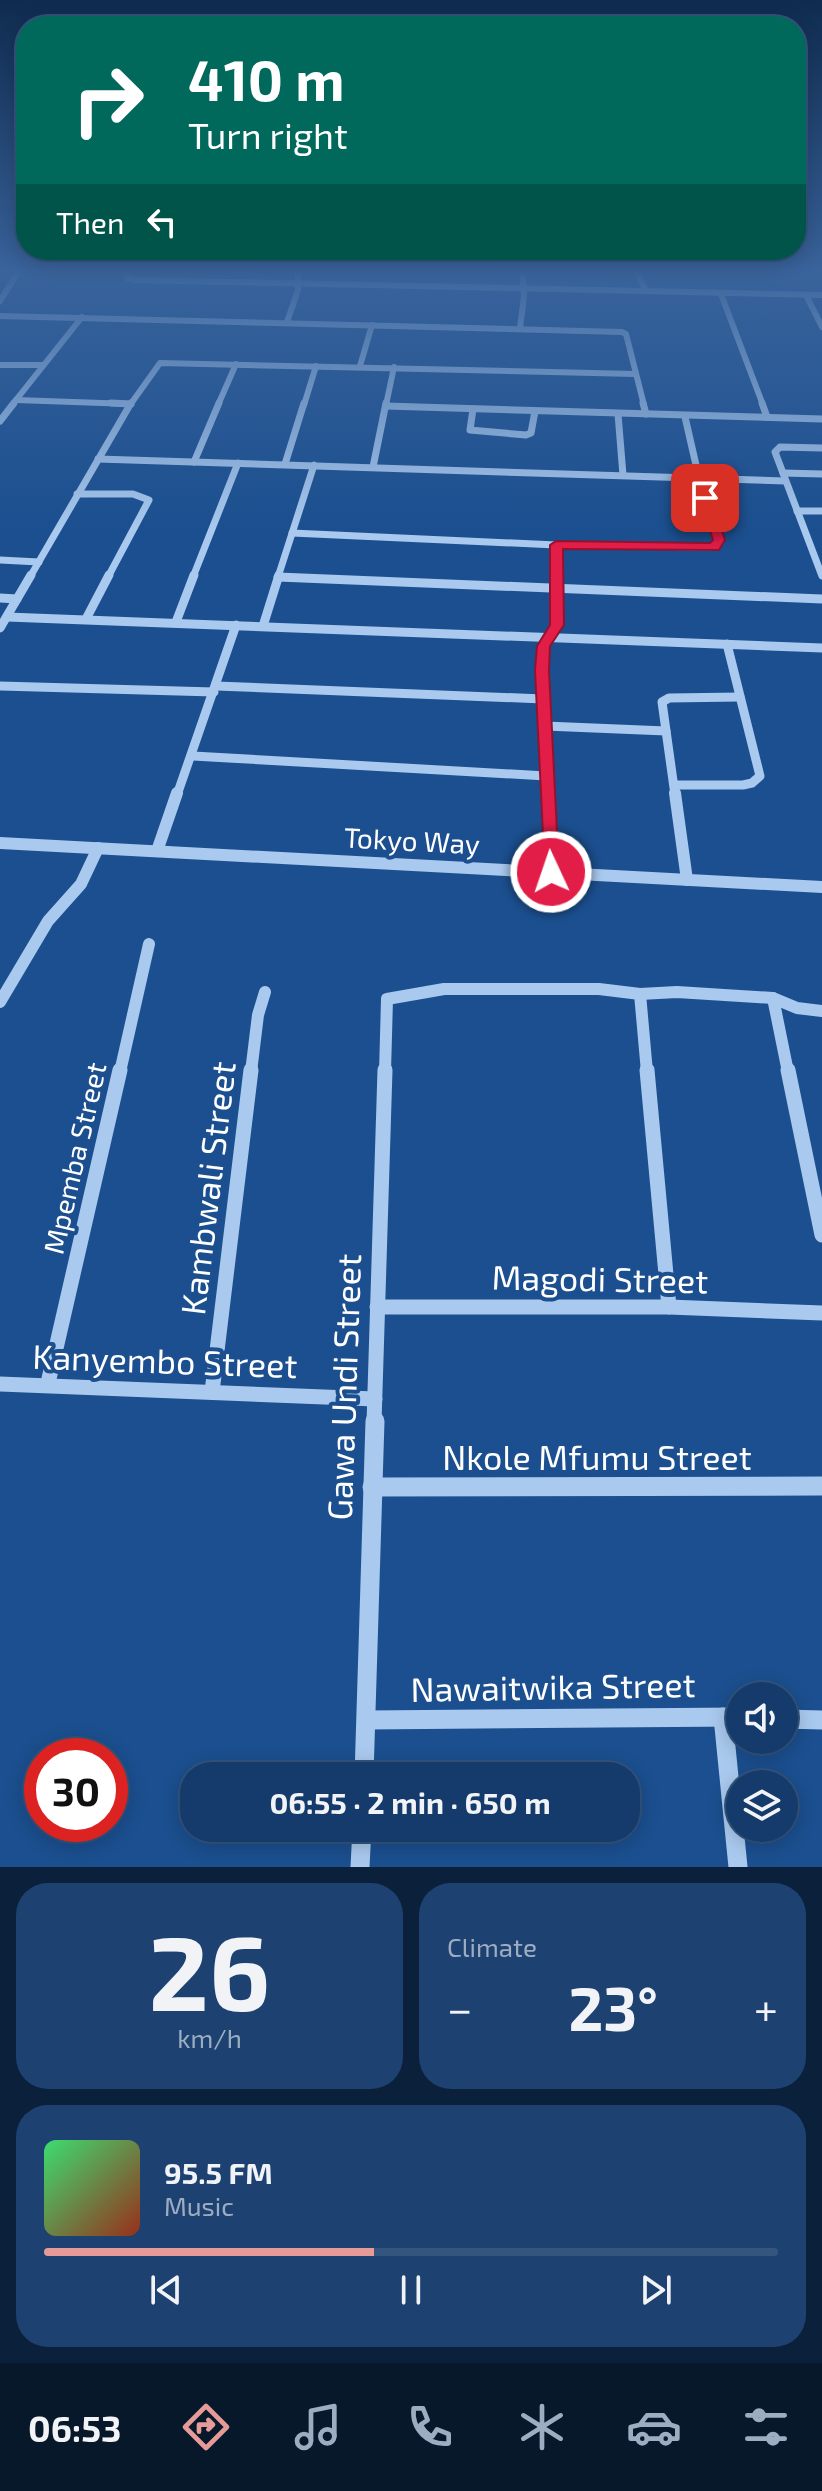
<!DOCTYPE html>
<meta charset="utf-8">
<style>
body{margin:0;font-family:"Exo 2",sans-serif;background:#1d4271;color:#f1f3f6;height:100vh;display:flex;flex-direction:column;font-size:30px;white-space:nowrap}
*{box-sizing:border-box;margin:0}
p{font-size:26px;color:#9dadc1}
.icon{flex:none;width:44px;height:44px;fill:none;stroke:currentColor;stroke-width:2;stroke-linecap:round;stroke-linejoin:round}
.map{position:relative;height:1867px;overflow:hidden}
.drawer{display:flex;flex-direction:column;gap:16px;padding:16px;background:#0b203b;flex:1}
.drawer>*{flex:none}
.hud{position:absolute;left:16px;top:16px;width:790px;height:244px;border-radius:32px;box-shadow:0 4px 20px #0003,0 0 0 2px #33557e;background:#00695c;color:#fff;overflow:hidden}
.controls{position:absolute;left:726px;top:1682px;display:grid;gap:16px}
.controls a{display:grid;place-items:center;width:72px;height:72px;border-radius:50%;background:#143b6b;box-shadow:0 4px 20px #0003,0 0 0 2px #33557e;font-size:40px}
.speed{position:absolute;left:24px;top:1738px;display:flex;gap:16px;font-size:40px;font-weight:700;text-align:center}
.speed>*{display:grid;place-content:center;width:104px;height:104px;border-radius:50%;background:#143b6b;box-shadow:0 4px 20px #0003,0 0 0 2px #33557e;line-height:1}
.speed .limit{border:12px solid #d22;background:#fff;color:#111}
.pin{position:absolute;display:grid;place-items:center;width:68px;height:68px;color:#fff;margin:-34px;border-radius:16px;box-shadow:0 4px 12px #0006}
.me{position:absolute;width:88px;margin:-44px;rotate:357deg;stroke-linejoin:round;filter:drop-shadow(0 0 6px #0008)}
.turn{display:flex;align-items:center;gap:28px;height:168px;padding:0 40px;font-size:36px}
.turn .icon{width:104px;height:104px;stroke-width:2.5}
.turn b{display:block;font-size:56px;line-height:68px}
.then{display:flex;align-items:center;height:76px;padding:0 40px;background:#0003;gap:16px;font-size:30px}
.big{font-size:60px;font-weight:700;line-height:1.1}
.drawer .widget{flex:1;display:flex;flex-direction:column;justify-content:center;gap:12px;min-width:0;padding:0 28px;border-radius:32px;background:#1d4271}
.drawer .dial{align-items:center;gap:0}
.dial b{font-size:104px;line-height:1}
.song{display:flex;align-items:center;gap:24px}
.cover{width:96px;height:96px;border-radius:12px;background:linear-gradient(135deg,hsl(140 70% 55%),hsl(10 70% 35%))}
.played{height:8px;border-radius:4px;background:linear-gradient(90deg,#e69b98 45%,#33557e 45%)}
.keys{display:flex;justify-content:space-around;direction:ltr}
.heat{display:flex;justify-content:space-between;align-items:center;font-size:44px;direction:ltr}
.drawer .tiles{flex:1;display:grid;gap:16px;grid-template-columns:1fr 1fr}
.widget:last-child{grid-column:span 2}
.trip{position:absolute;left:180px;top:1762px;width:460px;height:80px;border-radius:32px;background:#143b6b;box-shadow:0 4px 20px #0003,0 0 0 2px #33557e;font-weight:700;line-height:80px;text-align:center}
.menu{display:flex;height:128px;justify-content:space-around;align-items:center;background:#08182b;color:#9dadc1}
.menu .icon{width:56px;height:56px}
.menu .current{color:#e69b98}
.menu b{font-size:36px;color:#f1f3f6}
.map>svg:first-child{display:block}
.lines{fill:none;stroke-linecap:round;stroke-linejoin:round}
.minor-far5{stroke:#a9c9ee;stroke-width:6}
.minor-far4{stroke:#a9c9ee;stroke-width:7}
.minor-far3{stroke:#a9c9ee;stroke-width:9}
.minor-far2{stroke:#a9c9ee;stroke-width:12}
.minor-far1{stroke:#a9c9ee;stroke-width:15}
.minor{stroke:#a9c9ee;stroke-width:19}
.route{fill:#e11d48;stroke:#92132f;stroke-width:2}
.labels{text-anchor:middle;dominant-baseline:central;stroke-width:8;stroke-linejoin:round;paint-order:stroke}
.street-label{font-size:28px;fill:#fff;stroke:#1b4f8f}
.near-street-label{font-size:34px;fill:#fff;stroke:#1b4f8f}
</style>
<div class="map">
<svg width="822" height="1867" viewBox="0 0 822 1867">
<rect width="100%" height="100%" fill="#1b4f8f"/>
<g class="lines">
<!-- minor-far5 -->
<g class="minor-far5">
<path d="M131 269 127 278 136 280 646 291"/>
<path d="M635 269 646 291 822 295"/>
<path d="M721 294 763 405"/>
<path d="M806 295 822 327"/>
<path d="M0 301 20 269"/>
<path d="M0 316 622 332 626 334 644 405"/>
<path d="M287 322 298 290V269"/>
<path d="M520 328 524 296 522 269"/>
<path d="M0 365H43"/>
<path d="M360 366 372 325"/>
<path d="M16 400 131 404"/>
<path d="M12 405 82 317"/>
<path d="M130 405 160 363 636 374"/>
<path d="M218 405 236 364"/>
<path d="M304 405 316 366"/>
<path d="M386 405 394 367"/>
</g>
<!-- minor-far4 -->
<g class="minor-far4">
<path d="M111 403 131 404"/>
<path d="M643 403 646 414"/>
<path d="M762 403 767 417"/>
<path d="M386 406 822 419"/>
<path d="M473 409 470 430 526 435 531 433 535 411"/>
<path d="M618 414 623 475"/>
<path d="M0 421 14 403"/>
<path d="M822 448 780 447 775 452 822 576"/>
<path d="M98 459 785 481"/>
<path d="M194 462 219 403"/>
<path d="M285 464 304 403"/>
<path d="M373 467 386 403"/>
<path d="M783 473 822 474"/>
<path d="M77 494H133L149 500 108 577"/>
<path d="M797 511H822"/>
<path d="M292 533 556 545 714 547 719 540 699 478 685 417"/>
<path d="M556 545V577"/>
<path d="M0 560 39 562"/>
<path d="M30 577 131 403"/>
<path d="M193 577 238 463"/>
<path d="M278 577H282"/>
<path d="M278 577 314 465"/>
</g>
<!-- minor-far3 -->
<g class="minor-far3">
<path d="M278 577 822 599"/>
<path d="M0 598 17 599"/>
<path d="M7 617 822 648"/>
<path d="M86 619 109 575"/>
<path d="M176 622 194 575"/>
<path d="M263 626 279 575"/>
<path d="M0 628 31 575"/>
<path d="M0 686 214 692"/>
<path d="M216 686 543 699"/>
<path d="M545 726 666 731"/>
<path d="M193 756 546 776"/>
<path d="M675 785H743L752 783 760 776 727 644"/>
<path d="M177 795 236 625"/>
<path d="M548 795 542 670 543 646 557 625 556 575"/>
<path d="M675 795 662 702 669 698 740 697"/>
</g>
<!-- minor-far2 -->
<g class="minor-far2">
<path d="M547 793 551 872"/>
<path d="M675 793 687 880"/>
<path d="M0 843 822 887"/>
<path d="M157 851 177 793"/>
<path d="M640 994 647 1072"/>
<path d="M773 998 788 1072"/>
<path d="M0 1002 48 921 81 884 98 848"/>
<path d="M120 1072 149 944"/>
<path d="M251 1072 258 1015 265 992"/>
<path d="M385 1072 387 999 444 989H599L640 994 677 992 773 998 797 1008 822 1011"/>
</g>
<!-- minor-far1 -->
<g class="minor-far1">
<path d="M647 1070 669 1307"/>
<path d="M788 1070 822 1235"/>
<path d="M377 1307H669L822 1313"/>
<path d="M48 1383 120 1070"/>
<path d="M0 1384 375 1399"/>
<path d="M212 1392 251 1070"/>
<path d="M374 1423 385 1070"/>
</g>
<!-- minor -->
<g class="minor">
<path d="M372 1487 822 1486"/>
<path d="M723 1717 738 1867"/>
<path d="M784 1719 822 1720"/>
<path d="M367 1720 740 1717"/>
<path d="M364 1776 375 1421"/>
<path d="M360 1867 362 1828"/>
</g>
</g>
<!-- sky -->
<linearGradient id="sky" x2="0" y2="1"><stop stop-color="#0f2b4f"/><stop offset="0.51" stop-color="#39639b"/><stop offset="1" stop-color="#39639b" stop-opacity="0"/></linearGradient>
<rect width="822" height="530" fill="url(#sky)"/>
<!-- route -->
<path class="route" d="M705 495 711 498 725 540 719 550 563 549 564 625 550 646 549 670 559 872 557 876H545L535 670 537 646 550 625V545L556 541 710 543 713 540 700 498Z"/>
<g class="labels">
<!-- street labels -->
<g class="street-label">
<text transform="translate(412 840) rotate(3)">Tokyo Way</text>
<text transform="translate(74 1158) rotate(-77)">Mpemba Street</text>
</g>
<!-- near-street labels -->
<g class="near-street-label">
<text transform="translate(207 1188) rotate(-83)">Kambwali Street</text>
<text transform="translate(600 1278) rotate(1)">Magodi Street</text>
<text transform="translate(165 1360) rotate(2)">Kanyembo Street</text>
<text transform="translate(343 1387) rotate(-88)">Gawa Undi Street</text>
<text x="597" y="1456">Nkole Mfumu Street</text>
<text transform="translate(553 1686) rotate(-1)">Nawaitwika Street</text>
</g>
</g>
</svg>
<div class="controls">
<a><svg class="icon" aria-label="sound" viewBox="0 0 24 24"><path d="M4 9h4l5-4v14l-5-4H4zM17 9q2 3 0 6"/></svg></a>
<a><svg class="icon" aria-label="layers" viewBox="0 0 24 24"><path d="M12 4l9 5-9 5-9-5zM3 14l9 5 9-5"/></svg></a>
</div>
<div class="speed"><div class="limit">30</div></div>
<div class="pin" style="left:705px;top:498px;background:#d93025"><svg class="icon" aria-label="arrive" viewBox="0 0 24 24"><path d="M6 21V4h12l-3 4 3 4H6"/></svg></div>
<svg class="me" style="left:551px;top:872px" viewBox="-20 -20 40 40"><circle r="17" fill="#e11d48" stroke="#fff" stroke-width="3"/><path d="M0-11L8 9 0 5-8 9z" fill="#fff"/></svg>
<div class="trip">06:55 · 2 min · 650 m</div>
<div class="hud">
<div class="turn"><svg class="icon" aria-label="right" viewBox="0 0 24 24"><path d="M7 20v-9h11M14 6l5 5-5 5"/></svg><div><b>410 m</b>Turn right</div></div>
<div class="then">Then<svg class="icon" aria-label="left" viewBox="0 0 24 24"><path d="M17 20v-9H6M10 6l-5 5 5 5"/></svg></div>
</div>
</div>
<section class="drawer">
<div class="tiles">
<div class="widget dial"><b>26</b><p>km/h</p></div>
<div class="widget"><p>Climate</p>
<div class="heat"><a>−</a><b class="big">23°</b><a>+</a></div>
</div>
<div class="widget">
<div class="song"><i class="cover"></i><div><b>95.5 FM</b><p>Music</p></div></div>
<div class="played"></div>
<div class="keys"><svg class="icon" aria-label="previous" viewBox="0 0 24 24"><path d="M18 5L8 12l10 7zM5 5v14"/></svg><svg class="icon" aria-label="pause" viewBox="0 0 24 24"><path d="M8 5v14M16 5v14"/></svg><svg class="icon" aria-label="next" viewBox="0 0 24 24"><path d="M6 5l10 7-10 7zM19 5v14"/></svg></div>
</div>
</div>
</section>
<nav class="menu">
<b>06:53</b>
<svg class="icon current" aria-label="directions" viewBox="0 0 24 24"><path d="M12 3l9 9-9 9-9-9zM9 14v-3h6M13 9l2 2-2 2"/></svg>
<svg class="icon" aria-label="music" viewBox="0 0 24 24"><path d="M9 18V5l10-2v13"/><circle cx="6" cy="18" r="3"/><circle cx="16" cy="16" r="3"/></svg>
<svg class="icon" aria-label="phone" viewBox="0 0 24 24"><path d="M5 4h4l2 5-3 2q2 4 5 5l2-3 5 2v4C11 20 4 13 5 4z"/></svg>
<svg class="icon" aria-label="climate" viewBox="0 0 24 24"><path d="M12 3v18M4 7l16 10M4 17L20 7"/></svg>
<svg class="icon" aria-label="car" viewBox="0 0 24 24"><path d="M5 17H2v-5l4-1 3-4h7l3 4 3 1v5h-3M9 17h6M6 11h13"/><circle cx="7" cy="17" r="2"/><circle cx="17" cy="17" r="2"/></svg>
<svg class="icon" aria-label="filters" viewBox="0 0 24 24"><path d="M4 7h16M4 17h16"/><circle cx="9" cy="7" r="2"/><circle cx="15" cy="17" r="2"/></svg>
</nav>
